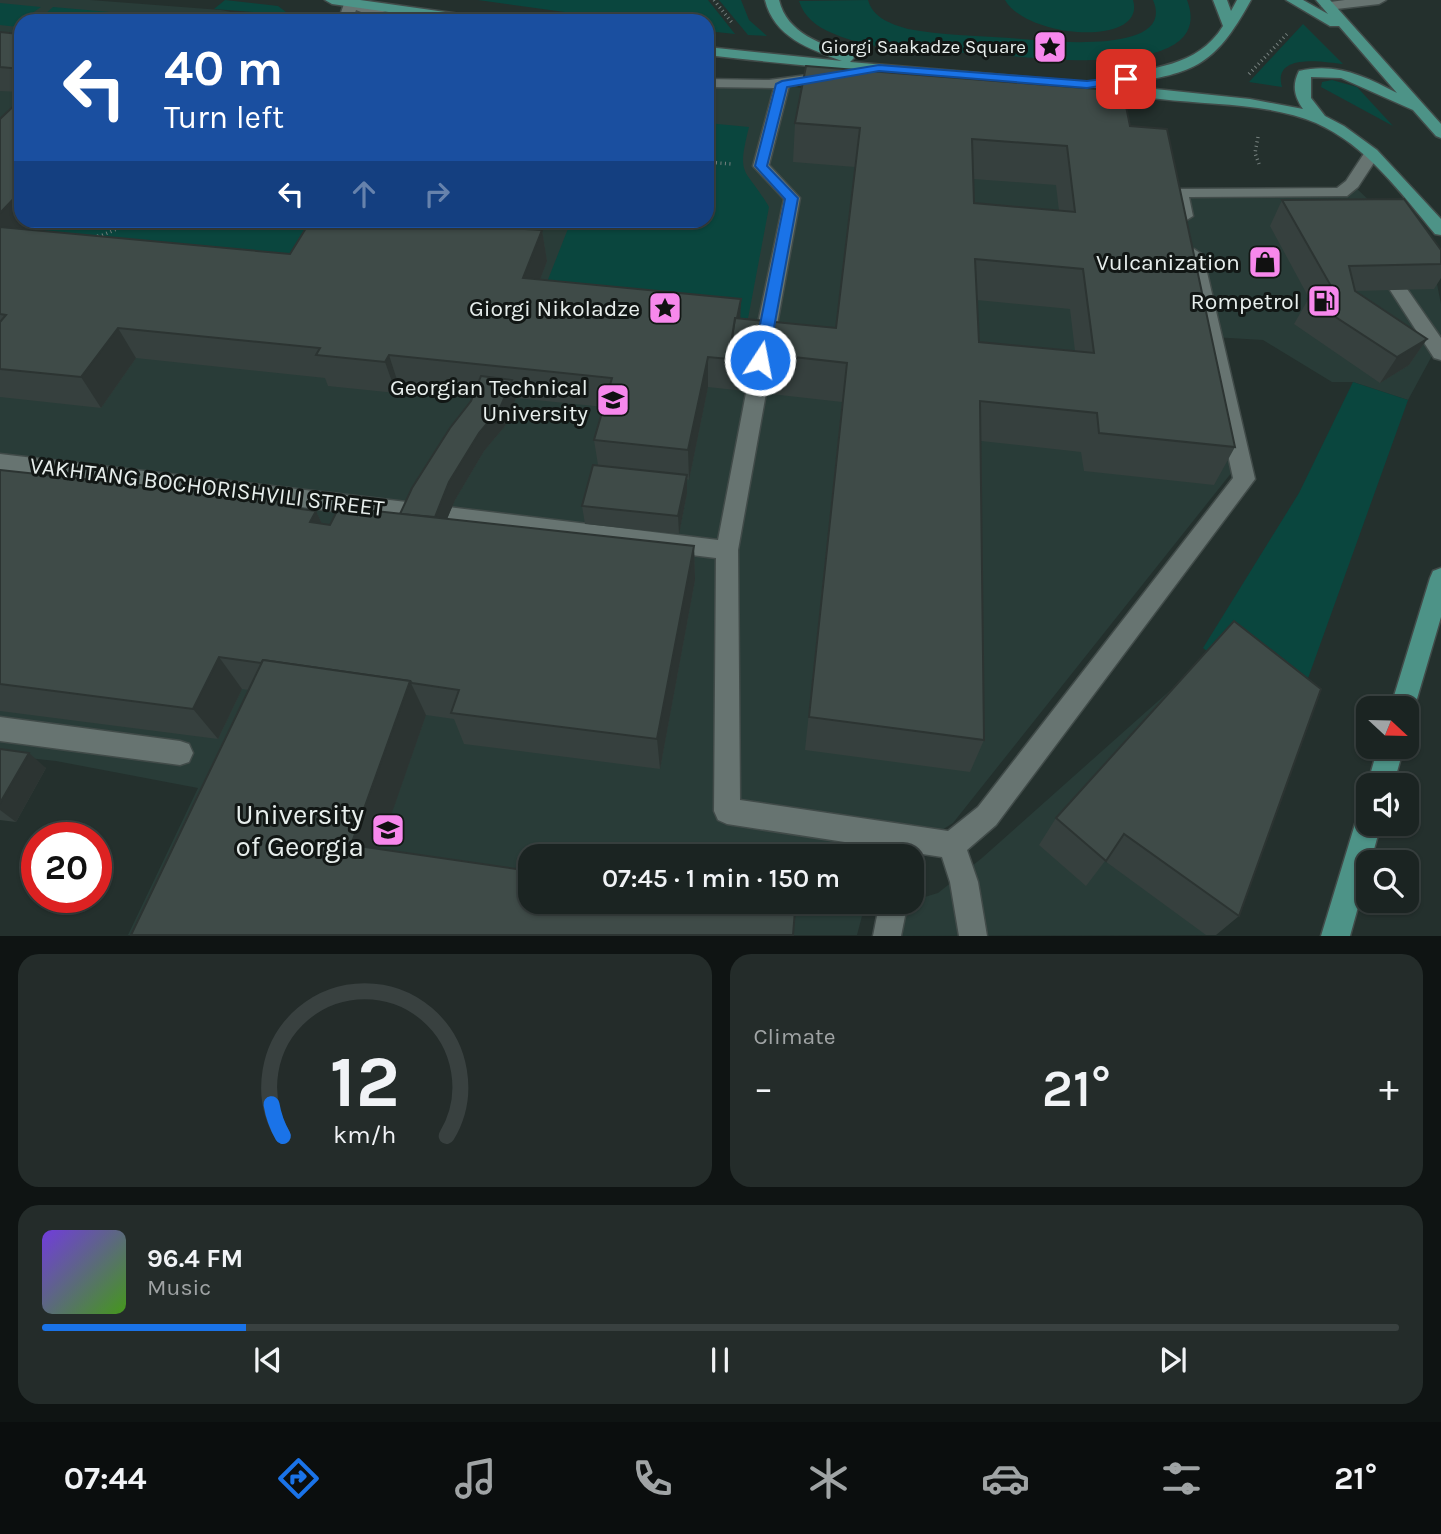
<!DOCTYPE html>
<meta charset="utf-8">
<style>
body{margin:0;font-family:Karla,sans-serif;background:#242c2a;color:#f1f3f6;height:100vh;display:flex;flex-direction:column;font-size:26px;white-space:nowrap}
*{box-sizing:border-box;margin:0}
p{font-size:23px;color:#a0a4a5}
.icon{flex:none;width:38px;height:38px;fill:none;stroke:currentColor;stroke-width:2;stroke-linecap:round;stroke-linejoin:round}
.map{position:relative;height:936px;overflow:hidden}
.panel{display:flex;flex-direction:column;gap:18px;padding:18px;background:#0f1413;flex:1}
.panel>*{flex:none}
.guide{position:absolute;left:14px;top:14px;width:700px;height:214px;border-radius:21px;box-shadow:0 2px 5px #0004,0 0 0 2px #394140;background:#1a4fa0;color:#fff;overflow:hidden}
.needle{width:46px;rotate:112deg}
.tools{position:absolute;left:1356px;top:696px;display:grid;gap:14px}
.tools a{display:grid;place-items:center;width:63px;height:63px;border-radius:14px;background:#1b2422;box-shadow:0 2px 5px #0004,0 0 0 2px #394140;font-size:35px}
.speed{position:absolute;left:21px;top:822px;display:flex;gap:14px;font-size:35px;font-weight:700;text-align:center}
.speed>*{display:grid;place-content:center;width:91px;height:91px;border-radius:50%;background:#1b2422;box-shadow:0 2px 5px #0004,0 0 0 2px #394140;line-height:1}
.speed .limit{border:10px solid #d22;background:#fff;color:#111}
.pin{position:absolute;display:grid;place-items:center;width:60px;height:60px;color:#fff;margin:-30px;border-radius:14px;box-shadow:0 4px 10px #0006}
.me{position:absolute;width:77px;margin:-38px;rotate:11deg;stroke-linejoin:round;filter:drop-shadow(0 0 5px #0008)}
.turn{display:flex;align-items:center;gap:24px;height:147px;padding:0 35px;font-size:32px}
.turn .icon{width:91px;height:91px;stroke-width:2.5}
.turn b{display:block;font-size:49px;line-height:60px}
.lanes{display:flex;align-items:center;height:66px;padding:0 35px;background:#0003;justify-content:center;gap:35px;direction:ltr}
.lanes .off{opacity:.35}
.big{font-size:52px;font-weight:600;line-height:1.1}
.panel .card{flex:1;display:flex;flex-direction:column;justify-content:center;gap:10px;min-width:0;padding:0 24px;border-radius:21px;background:#242c2a}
.panel .dial{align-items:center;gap:0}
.dial svg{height:182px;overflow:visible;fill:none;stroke:#394140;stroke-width:7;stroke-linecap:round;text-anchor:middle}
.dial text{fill:#f1f3f6;stroke:none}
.song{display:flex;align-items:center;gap:21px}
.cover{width:84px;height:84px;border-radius:10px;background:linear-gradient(135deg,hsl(260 70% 55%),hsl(100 70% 35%))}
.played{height:7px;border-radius:4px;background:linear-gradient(90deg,#1a73e8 15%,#394140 15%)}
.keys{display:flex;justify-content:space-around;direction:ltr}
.heat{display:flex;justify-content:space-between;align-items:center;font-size:38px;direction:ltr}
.panel .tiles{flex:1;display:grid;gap:18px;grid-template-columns:1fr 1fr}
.card:last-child{grid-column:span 2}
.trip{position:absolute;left:518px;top:844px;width:406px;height:70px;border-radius:21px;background:#1b2422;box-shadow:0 2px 5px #0004,0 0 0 2px #394140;font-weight:600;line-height:70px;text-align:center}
.dock{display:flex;height:112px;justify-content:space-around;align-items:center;background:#0b0e0e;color:#a0a4a5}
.dock .icon{width:49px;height:49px}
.dock .selected{color:#1a73e8}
.dock b{font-size:32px;color:#f1f3f6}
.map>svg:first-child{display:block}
.built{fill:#293c38}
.green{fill:#0a463e}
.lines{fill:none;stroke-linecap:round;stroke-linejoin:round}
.minor-casing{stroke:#414b49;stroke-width:3}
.major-casing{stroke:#414b49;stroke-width:3}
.path-far1{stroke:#77817f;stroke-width:3.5;stroke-dasharray:1 3.5;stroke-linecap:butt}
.path{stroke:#77817f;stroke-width:4.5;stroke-dasharray:2 5;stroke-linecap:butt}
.minor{fill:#677471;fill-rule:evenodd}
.major{fill:#4d9387;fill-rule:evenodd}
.wall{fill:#36403e;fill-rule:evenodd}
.shaded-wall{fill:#2c3432}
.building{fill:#3f4b48;stroke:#2c3432;stroke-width:2;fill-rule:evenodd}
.route{fill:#1a73e8;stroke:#114b97;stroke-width:2}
.labels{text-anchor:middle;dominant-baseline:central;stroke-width:6;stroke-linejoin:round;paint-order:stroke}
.far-poi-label{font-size:19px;fill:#e7eeec;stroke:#121715;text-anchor:end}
.poi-label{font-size:23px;fill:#e7eeec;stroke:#121715;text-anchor:end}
.street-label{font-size:23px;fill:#e7eeec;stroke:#121715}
.near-poi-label{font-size:28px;fill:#e7eeec;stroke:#121715;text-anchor:end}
</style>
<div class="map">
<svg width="1441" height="936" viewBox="0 0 1441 936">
<rect width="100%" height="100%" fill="#24302d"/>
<!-- built -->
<g class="built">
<path d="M0 0H90L221 10 276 21H21V220H707V77L1165 130 1180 192 1341 193 1352 184 1399 229 1437 284 1441 304V339L1408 400 1353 382H1332L1263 340 1213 337 1240 462 953 823 901 856H530V901H866L857 935H128L198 788 56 761 0 755Z"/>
<path d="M1211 654 1213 935 893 936 898 905 938 893 982 858Z"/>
</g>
<!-- green -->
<g class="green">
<path d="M225 0 278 6 290 15 214 9Z"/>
<path d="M478 0H708L735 34 707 31V21H630Z"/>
<path d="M719 0H741L749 20 767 36 748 35Z"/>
<path d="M868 0C873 18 891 24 908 29 941 35 976 36 1010 38 1036 40 1178 58 1153 0H1187C1219 83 1029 57 989 54 939 51 879 54 832 33 817 27 804 17 799 1Z"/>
<path d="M1005 0H1133C1147 47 1027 39 1005 0Z"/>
<path d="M0 3 41 7 21 21 18 27 0 25Z"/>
<path d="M53 7 121 13 112 21H37Z"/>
<path d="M1303 24 1343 64C1325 62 1272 52 1282 87L1249 82Z"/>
<path d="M1332 80 1357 87 1393 126 1321 87 1322 82Z"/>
<path d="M707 123 749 127C736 179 745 166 769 207L747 324 538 305 571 221 707 220Z"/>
<path d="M45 221H332L296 277 16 252Z"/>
<path d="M1353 382 1408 400 1293 720 1203 648 1299 493Z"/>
</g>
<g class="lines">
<defs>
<g id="minor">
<path d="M351 0 403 18 405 21H385L356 10 352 21H338L344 4Z"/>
<path d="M1345 0H1386L1379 4 1328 10 1321 6 1323 3Z"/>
<path d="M830 72 835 73 837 76 835 79 789 86 769 165 800 198 773 347 770 352H756L753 347 784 199 753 166 774 88 707 87V79L769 80Z"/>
<path d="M1371 150 1379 155 1358 187 1347 196 1189 197 1193 216 1185 221 1177 216 1172 192 1174 189 1337 188 1346 181 1365 152Z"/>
<path d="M1194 249 1203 255 1255 479 996 825 967 850 978 882 987 936H959L950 882 942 857 727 824 718 820 714 811 716 558 448 525 440 522 437 516 440 510 448 507 718 540 746 393 749 388H763L766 393 738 550 740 800 948 831 978 807 1233 478 1185 255Z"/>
<path d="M1399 284 1405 286 1441 338V360L1434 358 1390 290Z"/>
<path d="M0 454 415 503 423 506 426 512 423 518 415 521 0 470Z"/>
<path d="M0 717 180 741 189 744 193 753 189 762 180 765 0 741Z"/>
<path d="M880 901H908L901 936H873Z"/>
</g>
<g id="major">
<path d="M325 0H360L481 17 488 21H452L332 4Z"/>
<path d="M765 0H779C787 34 822 44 852 55L854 58 850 62 1108 84V78C1151 67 1197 68 1223 26L1213 0H1227L1231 11 1237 0H1251C1213 69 1193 73 1117 85L1250 99 1303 109C1294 96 1292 85 1299 71 1335 62 1365 76 1397 93L1339 26H1330L1286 0H1303L1328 14 1316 0H1330L1441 124V138L1436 136 1413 110 1341 78 1311 77V98L1325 116 1344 126 1377 150 1441 219V235L1435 234C1401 193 1366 145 1316 123 1269 103 1210 105 1160 99 1009 81 858 73 707 55V47L842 61C809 49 774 37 765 0Z"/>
<path d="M1441 568V617L1414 709 1411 717 1407 719V709H1390L1430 578 1433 571Z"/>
<path d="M1378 747H1404L1393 786H1368V790L1367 786Z"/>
<path d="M1368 811V824H1381L1350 936H1321L1355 824 1358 815Z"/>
</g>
</defs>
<!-- minor casing -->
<use href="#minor" class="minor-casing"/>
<!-- major casing -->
<use href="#major" class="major-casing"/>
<!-- path-far1 -->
<g class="path-far1">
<path d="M714 0 733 24"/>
<path d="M1249 74 1289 32"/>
<path d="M1258 137 1255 153 1259 164"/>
<path d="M707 162 731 164"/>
<path d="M98 237 138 220"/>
</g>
<!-- path -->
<path class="path" d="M97 237 102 235"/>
<!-- minor -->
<use href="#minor" class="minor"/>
<!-- major -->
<use href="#major" class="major"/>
</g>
<!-- wall -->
<g class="wall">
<path d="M0 32 19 34 21 32V92L0 91Z"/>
<path d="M0 119 21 220H33L25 229 290 254 311 220H515L517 228 542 230 547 261 540 280 740 318 836 328 855 167 793 162 795 123 1130 126 1235 447 1214 485 1084 471 1081 452 981 441 984 740 970 772 805 750 842 402 708 387 689 480 687 479V493L679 534 585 524 582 506 598 465 594 440 604 407 516 398 505 426 484 451 455 500 447 519 694 546 695 580 660 769 464 744 454 719 426 715 379 849 131 935 249 690 242 689 218 739 0 711V470L297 502 300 509 316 511 322 524 330 525 400 514 471 401 474 394 399 386 396 393 328 386 325 378 136 358 101 408 0 397ZM973 179 1056 185 1059 211 974 203ZM977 300 1070 309 1075 351 979 342Z"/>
<path d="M1282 200 1441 250V278L1434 289 1355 291 1427 339 1409 365 1380 383 1294 324 1309 298 1270 226Z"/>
<path d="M1234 621 1239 916 1216 935H1206L1105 861 1086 886 1039 845 1056 818Z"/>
<path d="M0 749 46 768 16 822 0 820Z"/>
</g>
<!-- shaded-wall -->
<g class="shaded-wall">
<path d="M21 191V220H33L0 256V213Z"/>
<path d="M511 220H515L519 244 508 228Z"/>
<path d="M542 230 547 261 529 309 523 278Z"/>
<path d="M741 299 740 330 731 350Z"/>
<path d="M118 328 136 358 101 408 81 377Z"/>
<path d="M1427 339 1409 365 1380 383 1397 357Z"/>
<path d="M389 355 399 386 396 393 385 362Z"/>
<path d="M708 357V387L689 480 688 450Z"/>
<path d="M512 380 516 398 505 426 484 451 455 500 434 550 428 533 449 482Z"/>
<path d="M687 475V493L679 534 678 516Z"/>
<path d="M297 502 314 536 293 508Z"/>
<path d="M316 511 332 546 310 522Z"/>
<path d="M694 546 695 580 660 769 657 739Z"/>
<path d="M219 657 242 689 218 739 193 709Z"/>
<path d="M410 681 426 715 371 873 351 845Z"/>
<path d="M29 753 46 768 16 822 0 810V803Z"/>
</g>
<!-- building -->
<g class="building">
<path d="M0 32 19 34 21 32V69L0 67Z"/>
<path d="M806 66 1123 91 1130 126 1167 129 1235 447 1099 433 1097 413 980 401 984 740 809 717 847 363 730 350 735 318 836 328 860 128 795 123ZM972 139 1067 146 1075 212 974 203ZM975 259 1083 269 1094 353 979 342Z"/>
<path d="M21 99V191L0 213V119Z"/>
<path d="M1404 199 1441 250V264L1349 266 1355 291 1427 339 1397 357 1308 299 1331 286 1282 200Z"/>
<path d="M311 220H511L508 228 542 230 523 278 741 299 737 318H735L730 350 729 359 708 357 688 450 594 440 612 378 389 355 385 362 316 355 320 348 118 328 81 377 0 369V322L6 315 0 314V227L290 254Z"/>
<path d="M481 376 512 380 500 408 479 433 449 482 435 517 400 514 412 488 450 428 471 401Z"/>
<path d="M593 465 687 475 678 516 582 506Z"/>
<path d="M0 470 297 502 293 508 316 511 310 522 330 525 339 507 694 546 657 739 451 713 459 690 412 683 410 681 263 660 261 663 219 657 193 709 0 684Z"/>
<path d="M1234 621 1321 689 1239 916 1124 834 1106 861 1056 818Z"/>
<path d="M263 660 410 681 351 845 530 871V901H737L795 910 793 935H131Z"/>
<path d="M0 749 29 753 0 803Z"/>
</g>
<!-- route -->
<path class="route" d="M879 65 1087 81 1126 76 1132 79 1126 82 1087 88 879 71 787 87 767 166 798 198 768 360 766 363H755L753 360 785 199 755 166 776 84 782 81Z"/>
<!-- icons -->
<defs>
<symbol id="sight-square" viewBox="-11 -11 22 22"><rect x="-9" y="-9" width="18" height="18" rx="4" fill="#f788ec" stroke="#121715"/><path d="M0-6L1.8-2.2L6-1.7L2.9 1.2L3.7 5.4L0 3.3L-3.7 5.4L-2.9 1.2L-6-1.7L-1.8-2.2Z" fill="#111"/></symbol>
<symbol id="shop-square" viewBox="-11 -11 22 22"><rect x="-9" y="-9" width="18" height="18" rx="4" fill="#f788ec" stroke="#121715"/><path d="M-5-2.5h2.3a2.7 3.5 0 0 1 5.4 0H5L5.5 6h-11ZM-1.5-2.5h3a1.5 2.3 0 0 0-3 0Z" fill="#111"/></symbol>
<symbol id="fuel-square" viewBox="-11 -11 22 22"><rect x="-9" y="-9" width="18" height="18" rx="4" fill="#f788ec" stroke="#121715"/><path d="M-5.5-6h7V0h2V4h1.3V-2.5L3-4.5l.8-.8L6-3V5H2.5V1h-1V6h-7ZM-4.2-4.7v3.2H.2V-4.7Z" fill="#111"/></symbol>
<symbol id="university-square" viewBox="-11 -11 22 22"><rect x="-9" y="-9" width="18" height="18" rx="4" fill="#f788ec" stroke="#121715"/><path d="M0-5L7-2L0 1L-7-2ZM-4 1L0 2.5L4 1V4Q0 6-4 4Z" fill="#111"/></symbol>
</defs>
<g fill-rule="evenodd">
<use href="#sight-square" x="1031" y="28" width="38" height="38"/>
<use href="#shop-square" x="1246" y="243" width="38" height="38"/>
<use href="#fuel-square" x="1305" y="282" width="38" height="38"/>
<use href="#sight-square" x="646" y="289" width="38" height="38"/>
<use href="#university-square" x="594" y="381" width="38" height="38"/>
<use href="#university-square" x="369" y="811" width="38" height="38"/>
</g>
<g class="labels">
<!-- far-poi labels -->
<g class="far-poi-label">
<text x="1026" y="47">Giorgi Saakadze Square</text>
</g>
<!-- poi labels -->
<g class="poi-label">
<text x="1240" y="262">Vulcanization</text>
<text x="1300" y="301">Rompetrol</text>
<text x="640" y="308">Giorgi Nikoladze</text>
<text x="588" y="387">Georgian Technical<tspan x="588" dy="26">University</tspan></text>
</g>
<!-- street labels -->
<g class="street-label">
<text transform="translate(207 487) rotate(7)">VAKHTANG BOCHORISHVILI STREET</text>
</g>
<!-- near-poi labels -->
<g class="near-poi-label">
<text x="364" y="814">University<tspan x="364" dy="32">of Georgia</tspan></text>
</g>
</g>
</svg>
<div class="tools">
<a><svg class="needle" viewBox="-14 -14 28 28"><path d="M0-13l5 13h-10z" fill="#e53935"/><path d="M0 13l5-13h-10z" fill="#a0a4a5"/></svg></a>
<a><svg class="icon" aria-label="sound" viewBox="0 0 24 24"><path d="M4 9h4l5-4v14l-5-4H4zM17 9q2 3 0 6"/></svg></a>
<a><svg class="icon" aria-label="search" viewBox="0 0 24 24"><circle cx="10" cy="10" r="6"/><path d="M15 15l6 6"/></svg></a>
</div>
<div class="speed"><div class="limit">20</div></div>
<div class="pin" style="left:1126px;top:79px;background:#d93025"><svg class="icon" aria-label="arrive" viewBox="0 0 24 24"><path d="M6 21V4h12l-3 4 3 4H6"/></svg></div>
<svg class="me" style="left:760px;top:360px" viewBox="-20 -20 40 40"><circle r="17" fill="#1a73e8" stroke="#fff" stroke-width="3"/><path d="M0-11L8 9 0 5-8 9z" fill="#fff"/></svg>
<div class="trip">07:45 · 1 min · 150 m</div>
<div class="guide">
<div class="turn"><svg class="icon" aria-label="left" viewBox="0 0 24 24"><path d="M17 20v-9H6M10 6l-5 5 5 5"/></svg><div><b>40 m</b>Turn left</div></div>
<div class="lanes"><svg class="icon" aria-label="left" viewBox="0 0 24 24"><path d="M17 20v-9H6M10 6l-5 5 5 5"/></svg><svg class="icon off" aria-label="ahead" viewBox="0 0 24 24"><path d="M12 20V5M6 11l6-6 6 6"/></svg><svg class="icon off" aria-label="right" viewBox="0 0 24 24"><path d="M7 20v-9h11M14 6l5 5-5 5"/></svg></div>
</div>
</div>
<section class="panel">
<div class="tiles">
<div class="card dial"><svg viewBox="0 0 100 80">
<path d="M14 69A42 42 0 1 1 86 69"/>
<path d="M14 69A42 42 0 0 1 9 55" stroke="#1a73e8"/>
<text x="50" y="56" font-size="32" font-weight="700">12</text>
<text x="50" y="72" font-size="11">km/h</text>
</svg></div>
<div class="card"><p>Climate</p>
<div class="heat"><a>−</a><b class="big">21°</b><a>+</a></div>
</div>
<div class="card">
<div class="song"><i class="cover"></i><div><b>96.4 FM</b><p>Music</p></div></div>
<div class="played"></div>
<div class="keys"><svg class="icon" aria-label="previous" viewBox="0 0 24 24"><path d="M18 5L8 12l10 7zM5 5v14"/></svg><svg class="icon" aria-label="pause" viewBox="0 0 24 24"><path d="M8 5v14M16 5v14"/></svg><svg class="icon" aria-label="next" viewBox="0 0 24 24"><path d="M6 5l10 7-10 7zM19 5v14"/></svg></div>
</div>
</div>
</section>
<nav class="dock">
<b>07:44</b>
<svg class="icon selected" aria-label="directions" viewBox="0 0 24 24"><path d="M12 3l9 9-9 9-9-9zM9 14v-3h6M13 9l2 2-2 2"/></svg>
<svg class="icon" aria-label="music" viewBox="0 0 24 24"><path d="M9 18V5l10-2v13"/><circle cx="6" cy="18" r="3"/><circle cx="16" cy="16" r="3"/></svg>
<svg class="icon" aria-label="phone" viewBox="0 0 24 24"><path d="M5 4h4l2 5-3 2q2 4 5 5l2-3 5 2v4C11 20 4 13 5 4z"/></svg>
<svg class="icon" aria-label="climate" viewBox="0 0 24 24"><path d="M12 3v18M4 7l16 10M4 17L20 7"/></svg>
<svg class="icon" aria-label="car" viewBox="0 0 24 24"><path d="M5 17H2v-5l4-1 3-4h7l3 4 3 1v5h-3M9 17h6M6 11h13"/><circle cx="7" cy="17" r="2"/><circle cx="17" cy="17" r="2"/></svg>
<svg class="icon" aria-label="filters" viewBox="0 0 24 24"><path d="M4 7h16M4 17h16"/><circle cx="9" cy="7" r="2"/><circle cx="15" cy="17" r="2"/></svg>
<b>21°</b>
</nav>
